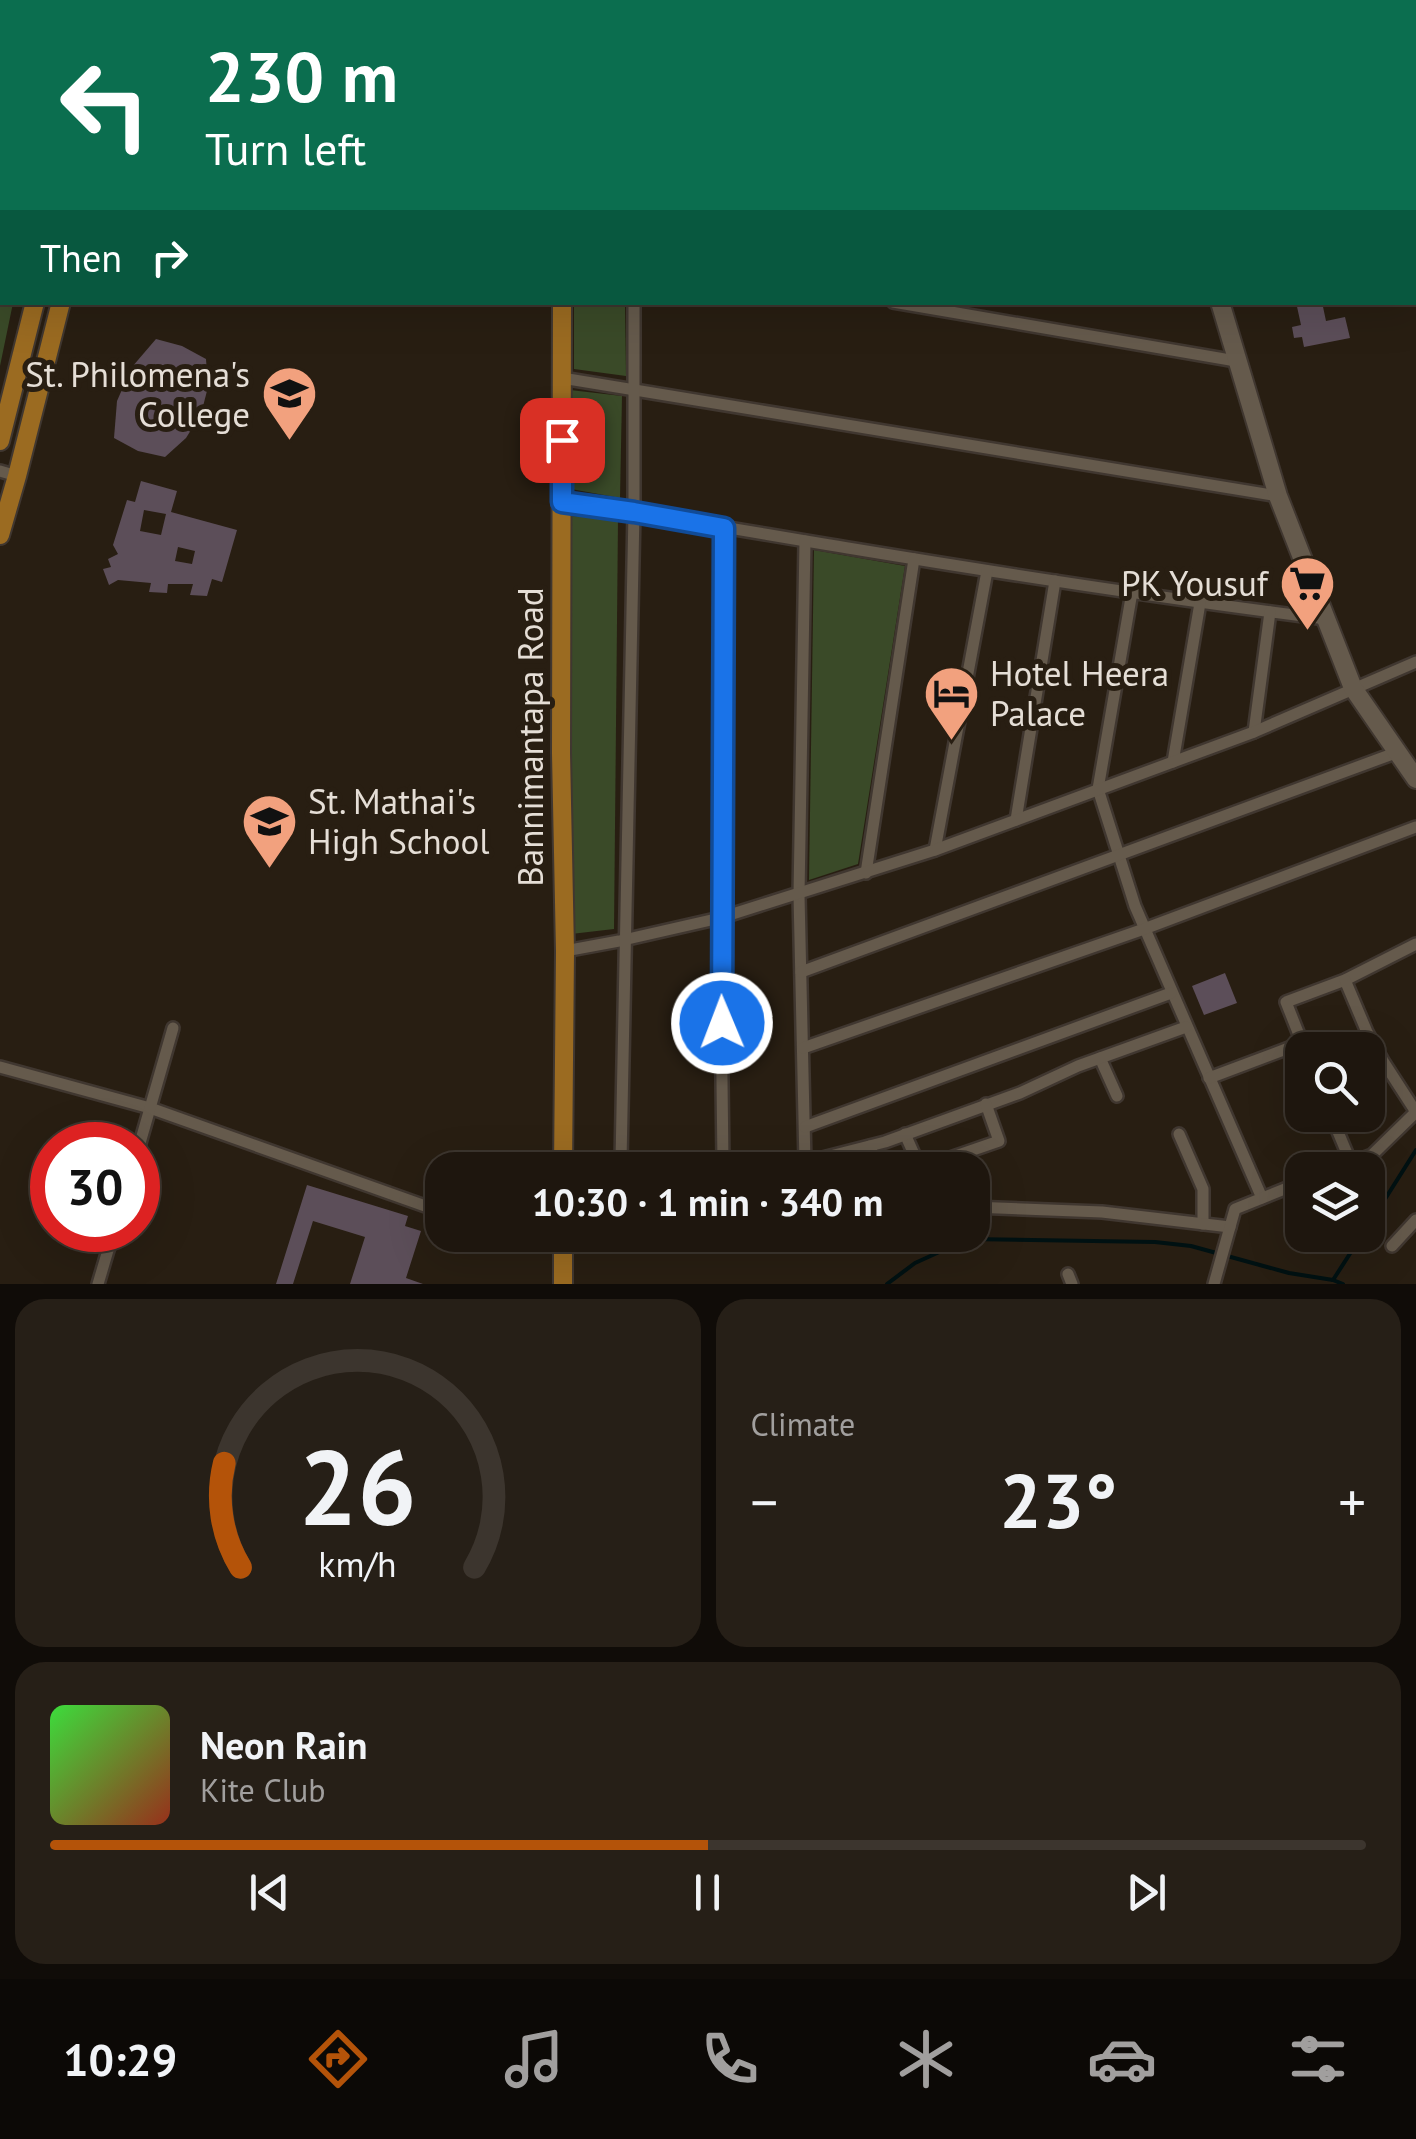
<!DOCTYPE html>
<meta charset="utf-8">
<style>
body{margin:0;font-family:"PT Sans",sans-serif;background:#261f17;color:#f1f3f6;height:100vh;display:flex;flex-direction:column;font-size:38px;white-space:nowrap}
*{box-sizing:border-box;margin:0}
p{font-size:32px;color:#a19f9e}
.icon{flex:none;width:55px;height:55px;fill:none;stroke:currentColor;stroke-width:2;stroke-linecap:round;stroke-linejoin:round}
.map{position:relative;height:1284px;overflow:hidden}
.side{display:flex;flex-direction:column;gap:15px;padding:15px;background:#100c08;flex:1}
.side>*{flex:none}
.top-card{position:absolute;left:0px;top:0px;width:1418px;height:305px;box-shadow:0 10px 40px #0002,0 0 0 2px #3c352e;background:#0b6e4f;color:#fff;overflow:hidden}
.buttons{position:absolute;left:1285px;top:1032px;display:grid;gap:20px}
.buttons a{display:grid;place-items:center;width:100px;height:100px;border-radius:20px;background:#1e160e;box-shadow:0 10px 40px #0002,0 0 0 2px #3c352e;font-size:50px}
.speed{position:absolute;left:30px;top:1122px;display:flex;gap:20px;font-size:50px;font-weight:700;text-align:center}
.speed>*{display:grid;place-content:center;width:130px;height:130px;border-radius:50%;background:#1e160e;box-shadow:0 10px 40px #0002,0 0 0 2px #3c352e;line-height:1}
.speed .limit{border:15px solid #d22;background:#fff;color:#111}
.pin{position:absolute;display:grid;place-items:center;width:85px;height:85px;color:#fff;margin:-42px;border-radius:20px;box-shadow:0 5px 15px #0006}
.me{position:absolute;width:110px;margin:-55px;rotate:359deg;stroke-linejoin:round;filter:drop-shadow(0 0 8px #0008)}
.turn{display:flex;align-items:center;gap:35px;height:210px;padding:0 40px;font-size:45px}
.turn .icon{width:130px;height:130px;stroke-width:2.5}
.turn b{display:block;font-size:70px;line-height:85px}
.then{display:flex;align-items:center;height:95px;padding:0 40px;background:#0003;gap:20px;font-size:38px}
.big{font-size:75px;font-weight:700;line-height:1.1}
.side .tile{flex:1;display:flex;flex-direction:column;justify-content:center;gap:15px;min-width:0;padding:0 35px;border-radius:30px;background:#261f17}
.side .dial{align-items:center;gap:0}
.dial svg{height:260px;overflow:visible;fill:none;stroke:#3c352e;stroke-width:7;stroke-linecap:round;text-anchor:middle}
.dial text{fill:#f1f3f6;stroke:none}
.song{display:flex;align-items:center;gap:30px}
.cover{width:120px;height:120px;border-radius:15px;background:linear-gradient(135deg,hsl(120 70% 55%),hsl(10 70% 35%))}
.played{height:10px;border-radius:5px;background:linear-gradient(90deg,#b45309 50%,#3c352e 50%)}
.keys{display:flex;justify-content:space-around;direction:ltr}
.heat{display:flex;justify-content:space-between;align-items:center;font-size:55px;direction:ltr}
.side .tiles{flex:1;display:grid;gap:15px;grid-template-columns:1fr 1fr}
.tile:last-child{grid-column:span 2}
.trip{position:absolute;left:425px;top:1152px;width:565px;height:100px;border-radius:30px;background:#1e160e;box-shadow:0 10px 40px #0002,0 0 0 2px #3c352e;font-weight:700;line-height:100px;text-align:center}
.menu{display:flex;height:160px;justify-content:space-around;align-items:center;background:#0c0906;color:#a19f9e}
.menu .icon{width:70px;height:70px}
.menu .active{color:#b45309}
.menu b{font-size:45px;color:#f1f3f6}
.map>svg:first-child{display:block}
.green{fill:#3a4a28}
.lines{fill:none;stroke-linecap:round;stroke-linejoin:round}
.stream{stroke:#001112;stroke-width:4}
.building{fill:#5c4e59;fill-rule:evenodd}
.street-casing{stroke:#403730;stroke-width:16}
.secondary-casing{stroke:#403730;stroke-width:22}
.primary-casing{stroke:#403730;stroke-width:22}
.street{stroke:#655a4c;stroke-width:11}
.secondary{stroke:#655a4c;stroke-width:18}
.primary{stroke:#9b6b21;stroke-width:18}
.route-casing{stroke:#114b97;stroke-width:25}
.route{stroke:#1a73e8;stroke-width:18}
.labels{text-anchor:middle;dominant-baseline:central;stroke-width:10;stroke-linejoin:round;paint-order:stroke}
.poi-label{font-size:35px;fill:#e5ded6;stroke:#281e12;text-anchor:end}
.street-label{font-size:35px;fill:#e5ded6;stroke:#281e12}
</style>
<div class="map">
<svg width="1416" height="1284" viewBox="0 0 1416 1284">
<rect width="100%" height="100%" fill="#281e12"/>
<!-- green -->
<g class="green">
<rect x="588" y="0" width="630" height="2"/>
<path d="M2 155V302L13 303 0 366V167Z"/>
<path d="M574 303H625L626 376 574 369Z"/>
<path d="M570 390 622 396 620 498 571 489Z"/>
<path d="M571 516 618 519 614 929 571 934Z"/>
<path d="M814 550 905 566 858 864 809 880Z"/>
</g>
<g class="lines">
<!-- stream -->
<g class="stream">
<path d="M1368 1226 1416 1150"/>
<path d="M1333 1280 1362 1235"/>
<path d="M887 1284 915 1263 968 1239 1155 1242 1191 1246 1289 1273 1333 1280 1343 1284"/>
</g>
</g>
<!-- building -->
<g class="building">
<path d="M1296 302H1322L1326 321 1345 317 1350 338 1304 347 1302 337 1294 338 1292 327 1301 325Z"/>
<path d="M156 339 182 346 206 359 208 387 201 414 186 438 165 457 138 451 114 438 117 401 132 367Z"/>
<path d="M141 481 177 491 171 512 237 530 222 582 212 579 207 596 190 595 193 584H168L167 593 149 592 151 583 118 580 109 585 103 569 111 567 108 559 118 554 113 545 127 500 135 502ZM144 510 166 514 161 535 140 531ZM178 547 195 551 192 564 175 561Z"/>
<path d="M1225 973 1237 1003 1204 1015 1192 986Z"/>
<path d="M307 1185 408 1216 405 1226 421 1231 406 1278 423 1284H350L365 1237 313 1221 293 1284H276Z"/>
</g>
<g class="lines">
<defs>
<g id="street">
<path d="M19 2V0"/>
<path d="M0 22 2 23"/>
<path d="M0 93 2 81"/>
<path d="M893 302 1236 361"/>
<path d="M562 378 1278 496"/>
<path d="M0 471 17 476"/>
<path d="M561 502C659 515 756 533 854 549 1011 575 1168 599 1326 619"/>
<path d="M805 541 799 895 805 1163"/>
<path d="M1132 592 1098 789 1135 906 1262 1198"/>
<path d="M1254 732 1270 612"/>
<path d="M1173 762 1200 603"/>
<path d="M1016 820 1055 581"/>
<path d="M935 850 987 571"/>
<path d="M866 873 914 559"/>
<path d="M565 951 619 941 720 918 935 850 1254 732 1416 662"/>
<path d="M801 972 1398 752"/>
<path d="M803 1048 1144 929 1416 827"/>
<path d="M1305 1050 1286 1002 1345 980 1416 944"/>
<path d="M1100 1058 1117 1096"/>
<path d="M0 1067 150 1108 442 1212"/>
<path d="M1209 1078 1302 1043"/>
<path d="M1331 1115 1351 1163"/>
<path d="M805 1127 1171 993"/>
<path d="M905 1134 921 1170"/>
<path d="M1179 1134 1203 1189V1224"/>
<path d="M870 1146 878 1170"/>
<path d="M138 1150 173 1028"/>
<path d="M563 1161 795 1165 885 1142 1020 1093 1078 1066 1186 1027"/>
<path d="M621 1161 634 512V302"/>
<path d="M723 1163 720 918 723 528"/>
<path d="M945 1170 948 1169 944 1160 999 1141 986 1104"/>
<path d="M1333 1170 1372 1155 1416 1112 1383 1061 1367 1032 1345 980"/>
<path d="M972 1207 1102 1212 1230 1227"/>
<path d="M506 1235H518"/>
<path d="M1392 1246 1416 1220"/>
<path d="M1068 1274 1072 1284"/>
<path d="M98 1284 114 1230"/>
<path d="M1214 1284 1235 1209 1302 1182"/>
</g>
<g id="secondary">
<path d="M1415 235H1416"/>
<path d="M1220 302 1278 496 1353 688 1416 779"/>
</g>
<g id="primary">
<path d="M104 2V0"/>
<path d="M126 2 127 0"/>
<path d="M563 2V0"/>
<path d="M562 302 561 753 565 951 563 1170"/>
<path d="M0 441 35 302"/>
<path d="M0 535 17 476 61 302"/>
<path d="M563 1235V1284"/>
</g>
</defs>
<!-- street casing -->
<use href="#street" class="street-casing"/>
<!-- secondary casing -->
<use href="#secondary" class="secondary-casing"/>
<!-- primary casing -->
<use href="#primary" class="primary-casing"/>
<!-- street -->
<use href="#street" class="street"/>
<!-- secondary -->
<use href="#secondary" class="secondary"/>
<!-- primary -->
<use href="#primary" class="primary"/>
</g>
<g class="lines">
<defs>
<path id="route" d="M562 440V502L634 512 724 528 722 1023"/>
</defs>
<!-- route casing -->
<use href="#route" class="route-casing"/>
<!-- route -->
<use href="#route" class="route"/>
</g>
<!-- icons -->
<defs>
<symbol id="university-pin" viewBox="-11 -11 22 30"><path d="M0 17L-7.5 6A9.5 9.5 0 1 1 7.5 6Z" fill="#f2a17e" stroke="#281e12"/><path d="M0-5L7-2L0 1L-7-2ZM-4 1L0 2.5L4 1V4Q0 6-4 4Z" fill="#111"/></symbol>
<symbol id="supermarket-pin" viewBox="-11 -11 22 30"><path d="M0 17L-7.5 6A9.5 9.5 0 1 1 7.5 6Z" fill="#f2a17e" stroke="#281e12"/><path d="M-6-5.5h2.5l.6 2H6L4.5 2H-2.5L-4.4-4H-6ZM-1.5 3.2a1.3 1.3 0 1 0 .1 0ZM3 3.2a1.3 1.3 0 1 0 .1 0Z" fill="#111"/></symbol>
<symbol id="hotel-pin" viewBox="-11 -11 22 30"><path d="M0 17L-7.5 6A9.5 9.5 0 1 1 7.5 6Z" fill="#f2a17e" stroke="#281e12"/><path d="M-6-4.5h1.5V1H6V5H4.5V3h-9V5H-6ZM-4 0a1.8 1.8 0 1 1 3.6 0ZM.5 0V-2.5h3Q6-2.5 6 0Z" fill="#111"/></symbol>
<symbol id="school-pin" viewBox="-11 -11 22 30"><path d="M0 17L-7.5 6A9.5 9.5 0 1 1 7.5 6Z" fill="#f2a17e" stroke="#281e12"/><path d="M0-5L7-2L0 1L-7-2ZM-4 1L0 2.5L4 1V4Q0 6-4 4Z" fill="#111"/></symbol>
</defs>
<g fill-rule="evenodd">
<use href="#university-pin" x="258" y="362" width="63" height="86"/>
<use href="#supermarket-pin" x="1276" y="552" width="63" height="86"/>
<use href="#hotel-pin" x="920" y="662" width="63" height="86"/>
<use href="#school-pin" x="238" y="790" width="63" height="86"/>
</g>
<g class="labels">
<!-- poi labels -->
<g class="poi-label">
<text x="250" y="374">St. Philomena's<tspan x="250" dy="40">College</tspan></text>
<text x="1268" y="583">PK Yousuf</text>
<text x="990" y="673" text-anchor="start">Hotel Heera<tspan x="990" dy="40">Palace</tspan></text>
<text x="308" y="801" text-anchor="start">St. Mathai's<tspan x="308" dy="40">High School</tspan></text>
</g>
<!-- street labels -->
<g class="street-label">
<text transform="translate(530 737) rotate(-90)">Bannimantapa Road</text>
</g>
</g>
</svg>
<div class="buttons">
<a><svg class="icon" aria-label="search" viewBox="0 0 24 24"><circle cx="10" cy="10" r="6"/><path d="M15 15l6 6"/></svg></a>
<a><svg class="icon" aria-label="layers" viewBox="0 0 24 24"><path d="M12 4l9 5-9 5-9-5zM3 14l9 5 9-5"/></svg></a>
</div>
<div class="speed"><div class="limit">30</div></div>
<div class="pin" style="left:562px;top:440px;background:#d93025"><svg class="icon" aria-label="arrive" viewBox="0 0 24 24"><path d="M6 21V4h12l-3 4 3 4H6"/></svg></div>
<svg class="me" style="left:722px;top:1023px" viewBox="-20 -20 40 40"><circle r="17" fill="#1a73e8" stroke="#fff" stroke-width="3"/><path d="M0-11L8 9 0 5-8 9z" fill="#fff"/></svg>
<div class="trip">10:30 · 1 min · 340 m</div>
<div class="top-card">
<div class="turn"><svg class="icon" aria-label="left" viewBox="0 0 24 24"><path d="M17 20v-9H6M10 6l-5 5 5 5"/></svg><div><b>230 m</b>Turn left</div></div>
<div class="then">Then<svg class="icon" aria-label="right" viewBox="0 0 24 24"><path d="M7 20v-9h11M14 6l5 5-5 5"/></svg></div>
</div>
</div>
<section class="side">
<div class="tiles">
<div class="tile dial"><svg viewBox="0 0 100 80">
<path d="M14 69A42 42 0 1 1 86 69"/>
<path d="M14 69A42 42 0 0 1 9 37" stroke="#b45309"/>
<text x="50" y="56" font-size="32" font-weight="700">26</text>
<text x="50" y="72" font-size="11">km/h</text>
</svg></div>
<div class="tile"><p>Climate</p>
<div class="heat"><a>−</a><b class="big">23°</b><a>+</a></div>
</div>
<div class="tile">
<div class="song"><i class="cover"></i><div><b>Neon Rain</b><p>Kite Club</p></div></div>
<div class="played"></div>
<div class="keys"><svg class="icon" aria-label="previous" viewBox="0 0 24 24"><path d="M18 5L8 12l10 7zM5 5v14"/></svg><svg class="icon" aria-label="pause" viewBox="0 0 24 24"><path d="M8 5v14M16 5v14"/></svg><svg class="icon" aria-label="next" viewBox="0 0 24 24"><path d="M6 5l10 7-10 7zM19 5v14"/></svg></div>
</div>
</div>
</section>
<nav class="menu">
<b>10:29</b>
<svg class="icon active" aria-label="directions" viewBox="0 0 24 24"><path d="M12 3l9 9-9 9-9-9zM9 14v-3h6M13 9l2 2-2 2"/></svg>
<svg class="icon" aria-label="music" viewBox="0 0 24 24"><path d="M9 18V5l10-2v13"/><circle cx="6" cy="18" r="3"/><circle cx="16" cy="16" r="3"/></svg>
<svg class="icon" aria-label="phone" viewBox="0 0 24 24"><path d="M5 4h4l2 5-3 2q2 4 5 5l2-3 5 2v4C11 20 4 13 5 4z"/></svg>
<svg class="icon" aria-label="climate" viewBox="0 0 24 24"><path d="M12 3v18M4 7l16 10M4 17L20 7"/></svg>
<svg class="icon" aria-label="car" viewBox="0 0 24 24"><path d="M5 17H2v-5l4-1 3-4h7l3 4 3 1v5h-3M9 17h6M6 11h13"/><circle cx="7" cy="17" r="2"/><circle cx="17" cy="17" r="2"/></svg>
<svg class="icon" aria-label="filters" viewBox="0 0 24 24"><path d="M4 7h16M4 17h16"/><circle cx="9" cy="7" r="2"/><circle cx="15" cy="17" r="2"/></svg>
</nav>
